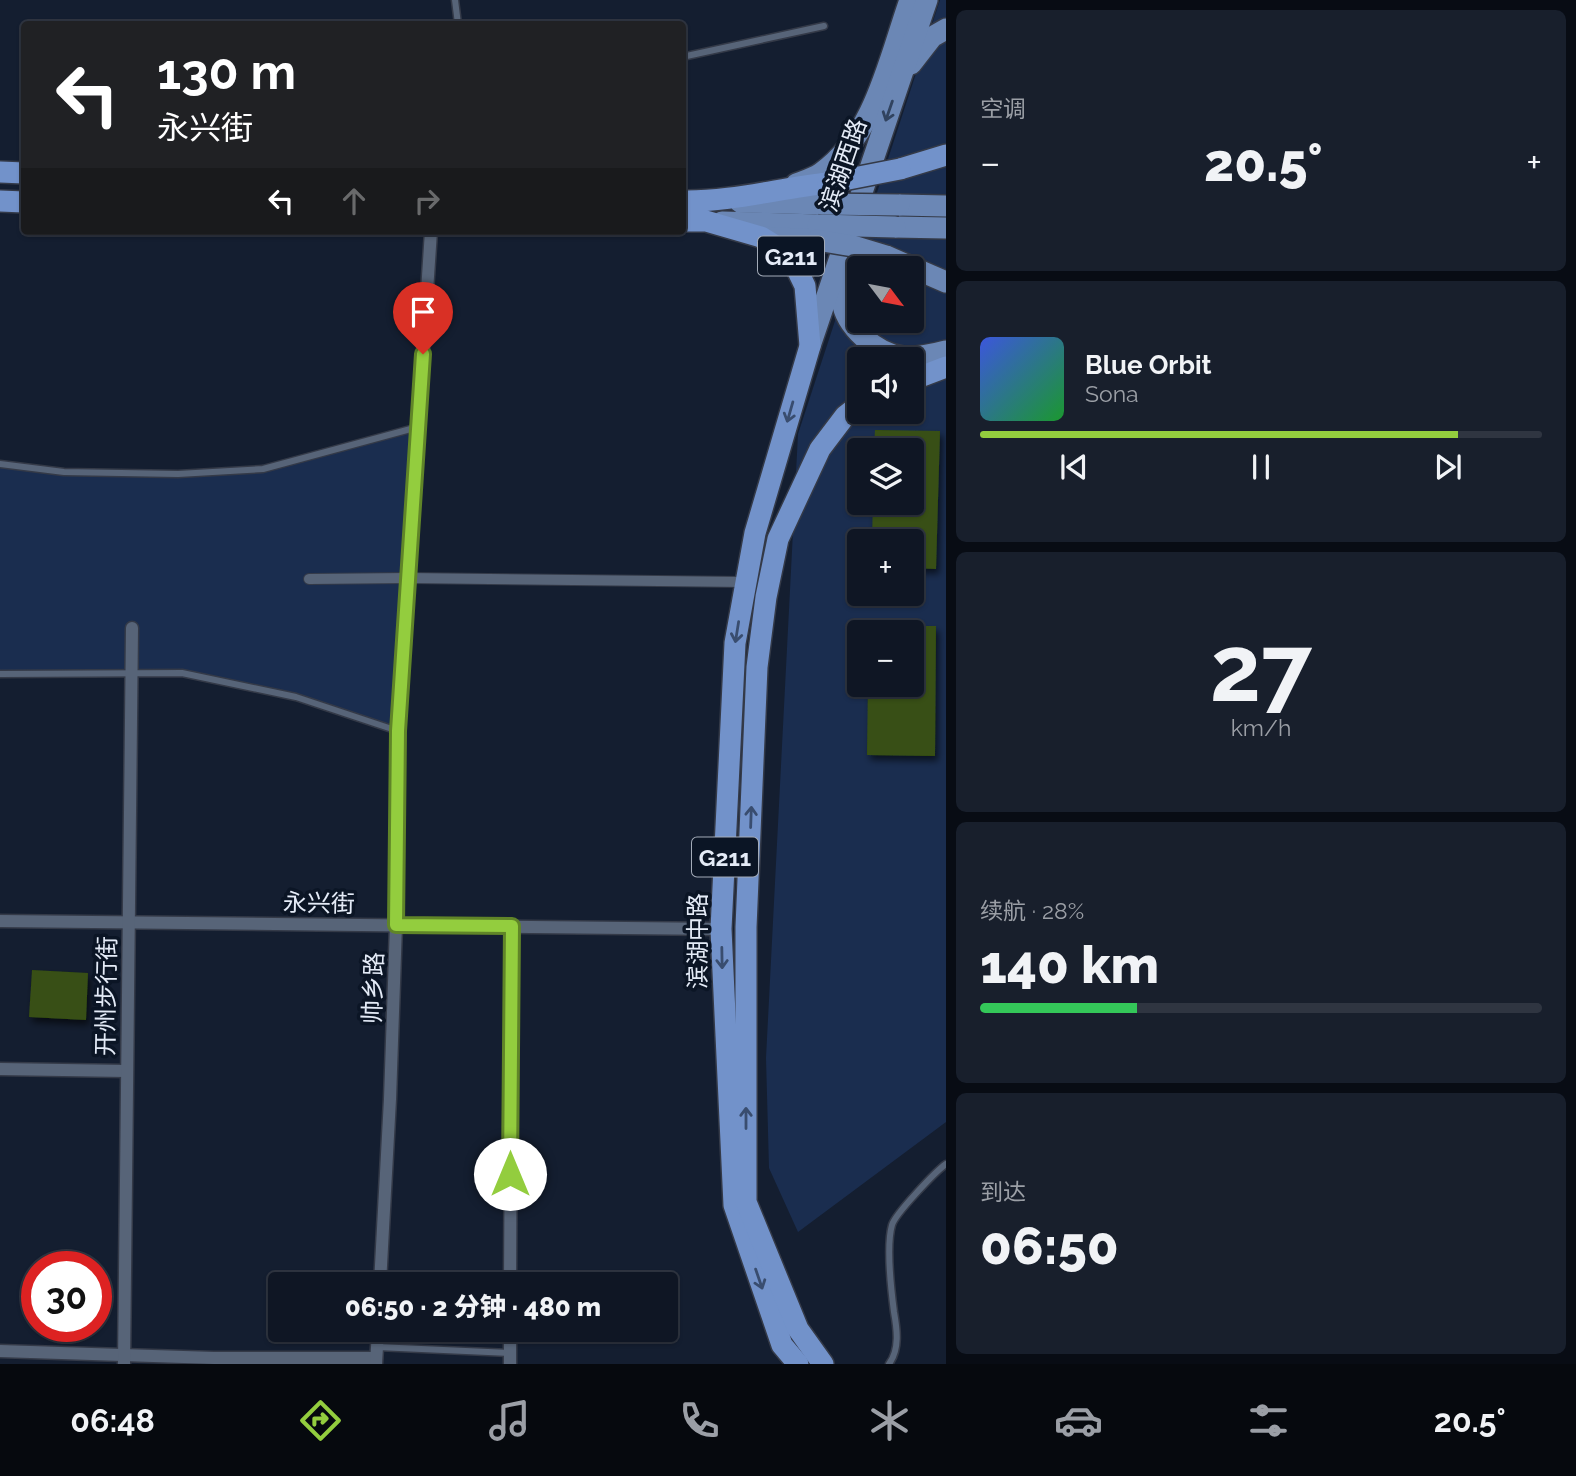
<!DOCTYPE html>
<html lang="zh">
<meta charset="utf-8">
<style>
body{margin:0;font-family:Raleway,"Noto Sans SC",sans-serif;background:#181f2c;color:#f1f3f6;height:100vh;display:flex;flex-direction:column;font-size:26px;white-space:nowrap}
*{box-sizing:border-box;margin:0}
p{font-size:23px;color:#9b9fa6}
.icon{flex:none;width:38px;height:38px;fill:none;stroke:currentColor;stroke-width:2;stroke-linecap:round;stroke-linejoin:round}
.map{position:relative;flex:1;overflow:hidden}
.details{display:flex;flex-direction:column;gap:10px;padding:10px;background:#080c14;width:630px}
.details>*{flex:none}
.top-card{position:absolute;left:21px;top:21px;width:665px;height:214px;border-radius:7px;box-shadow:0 2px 5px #0004,0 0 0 2px #2f3541;background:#202124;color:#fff;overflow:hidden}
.needle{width:46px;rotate:122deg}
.fabs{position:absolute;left:847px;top:256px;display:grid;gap:14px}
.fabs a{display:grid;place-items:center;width:77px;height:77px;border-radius:7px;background:#0f1624;box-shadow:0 2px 5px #0004,0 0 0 2px #2f3541;font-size:35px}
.speed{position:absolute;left:21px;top:1251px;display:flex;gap:14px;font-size:35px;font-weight:700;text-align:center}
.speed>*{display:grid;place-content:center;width:91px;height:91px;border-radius:50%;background:#0f1624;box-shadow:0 2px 5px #0004,0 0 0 2px #2f3541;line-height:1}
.speed .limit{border:10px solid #d22;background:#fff;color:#111}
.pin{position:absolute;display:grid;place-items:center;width:60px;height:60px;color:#fff;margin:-72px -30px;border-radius:50% 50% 50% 0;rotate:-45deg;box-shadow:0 0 7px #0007}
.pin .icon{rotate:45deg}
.me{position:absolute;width:77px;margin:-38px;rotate:0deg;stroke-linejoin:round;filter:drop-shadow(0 0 5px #0008)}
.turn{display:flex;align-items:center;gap:24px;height:147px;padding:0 21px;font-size:32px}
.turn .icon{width:91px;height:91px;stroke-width:2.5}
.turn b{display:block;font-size:49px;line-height:60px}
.lanes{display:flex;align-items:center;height:66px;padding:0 21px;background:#0003;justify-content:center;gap:35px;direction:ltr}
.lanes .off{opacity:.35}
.big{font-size:52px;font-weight:800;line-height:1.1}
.details .widget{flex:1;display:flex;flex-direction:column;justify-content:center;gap:10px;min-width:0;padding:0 24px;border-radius:10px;background:#181f2c}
.details .dial{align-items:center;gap:0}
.dial b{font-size:91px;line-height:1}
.song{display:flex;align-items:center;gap:21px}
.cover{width:84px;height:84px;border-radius:10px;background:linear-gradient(135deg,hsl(230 70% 55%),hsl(130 70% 35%))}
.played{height:7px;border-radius:4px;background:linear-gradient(90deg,#93cd3e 85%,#2f3541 85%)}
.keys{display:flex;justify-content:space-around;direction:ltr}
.heat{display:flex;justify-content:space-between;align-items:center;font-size:38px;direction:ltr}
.charge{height:10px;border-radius:5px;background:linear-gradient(90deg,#34c759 28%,#2f3541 0)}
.trip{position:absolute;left:268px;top:1272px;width:410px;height:70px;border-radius:7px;background:#0f1624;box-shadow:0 2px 5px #0004,0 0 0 2px #2f3541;font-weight:800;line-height:70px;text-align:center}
.tab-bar{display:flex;height:112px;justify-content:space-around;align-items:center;background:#06090e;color:#9b9fa6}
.tab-bar .icon{width:49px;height:49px}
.tab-bar .on{color:#93cd3e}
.tab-bar b{font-size:32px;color:#f1f3f6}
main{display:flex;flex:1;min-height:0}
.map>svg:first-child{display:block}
.green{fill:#1a2d4f;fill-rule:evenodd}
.building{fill:#375012;filter:url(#shadow)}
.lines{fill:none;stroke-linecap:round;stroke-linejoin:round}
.service-casing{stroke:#343a48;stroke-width:9}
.pedestrian-casing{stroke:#343a48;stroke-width:12}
.minor-casing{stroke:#343a48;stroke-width:15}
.primary-casing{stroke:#343a48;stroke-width:24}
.trunk-casing{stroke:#343a48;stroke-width:24}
.service{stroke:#576478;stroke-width:6}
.pedestrian{stroke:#576478;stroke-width:10}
.minor{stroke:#576478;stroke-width:12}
.primary{stroke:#6b87b5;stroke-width:21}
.trunk{stroke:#7292ca;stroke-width:21}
.primary-bridge-casing{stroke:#343a48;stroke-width:24;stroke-linecap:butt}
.trunk-bridge-casing{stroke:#343a48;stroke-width:24;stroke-linecap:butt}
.primary-bridge{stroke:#6b87b5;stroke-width:21}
.trunk-bridge{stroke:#7292ca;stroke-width:21}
.oneway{stroke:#31435f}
.oneway2{stroke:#394d6f}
.route-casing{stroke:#608528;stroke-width:18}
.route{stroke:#93cd3e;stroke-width:12}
.labels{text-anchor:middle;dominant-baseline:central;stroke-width:7;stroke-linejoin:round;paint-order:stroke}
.shield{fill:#0b1525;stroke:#a3abb8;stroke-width:2}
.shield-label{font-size:23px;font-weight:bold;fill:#e4ebf7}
.street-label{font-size:24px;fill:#e4ebf7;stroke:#0b1525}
</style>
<main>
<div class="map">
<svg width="946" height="1364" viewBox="0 0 946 1364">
<defs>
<filter id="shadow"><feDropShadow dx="3" dy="5" stdDeviation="3.5" flood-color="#0009"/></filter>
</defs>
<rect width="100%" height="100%" fill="#141e30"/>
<!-- green -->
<g class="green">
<path d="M940 0H946V1122L798 1232 769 1168 766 1058 798 434ZM859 268H912V320H859ZM859 359H912V411H859ZM859 450H912V502H859ZM859 541H912V593H859ZM859 632H912V684H859Z"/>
<path d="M418 427 398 731 296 697 182 673 0 674V464L64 472 178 474 263 469Z"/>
</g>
<!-- building -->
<g class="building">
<path d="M875 430 940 431 936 569 912 568V541H872L873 502H912V450H874Z"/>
<path d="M912 626H936L935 756 867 755 868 684H912Z"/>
<path d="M32 970 88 973 86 1020 29 1017Z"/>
</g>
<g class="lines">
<defs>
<g id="service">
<path d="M455 0 458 24"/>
<path d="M682 57 824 26"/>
<path d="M0 464 64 472 178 474 263 469 418 427"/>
<path d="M0 674 182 673 296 697 398 731"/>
<path d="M377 1347 510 1353"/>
<path d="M889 1364C900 1349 897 1329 894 1312 891 1289 886 1246 892 1225 895 1214 936 1171 946 1164"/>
</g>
<path id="pedestrian" d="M309 579 408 578 745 582"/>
<g id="minor">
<path d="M0 921 721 929"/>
<path d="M0 1069 126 1071"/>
<path d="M380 1284 390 1099 396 925 398 731 431 231"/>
<path d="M510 1284 512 926"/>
<path d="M0 1351 214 1358H376"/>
<path d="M124 1364 132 628"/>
<path d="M376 1364 378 1330"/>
<path d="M510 1364V1330"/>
</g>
<g id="primary">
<path d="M911 64 932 37 946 29"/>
<path d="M796 184C804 181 814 178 821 173 875 135 889 59 910 0"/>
<path d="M740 202 822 204"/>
<path d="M899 205 946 206"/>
<path d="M722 222 818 225"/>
<path d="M895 227 946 228"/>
<path d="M761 237 817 240"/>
<path d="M886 256 946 282"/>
<path d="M844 267C844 277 841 290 842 300 845 327 877 354 903 357 918 358 931 355 946 351"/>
<path d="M810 346 927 0"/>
</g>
<g id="trunk">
<path d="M900 169 946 155"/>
<path d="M0 172 24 173"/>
<path d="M0 201 24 202"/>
<path d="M682 201C731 202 780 188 828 183"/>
<path d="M682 221H706L761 237 790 255 805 286 810 346 755 533 735 643 721 929 734 1205 782 1345 798 1364"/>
<path d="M912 380 946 367"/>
<path d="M823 1364 798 1329 746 1202V927L757 667 766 597 778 539 820 449 845 416 859 405"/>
</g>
</defs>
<!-- service casing -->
<use href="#service" class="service-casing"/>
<!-- pedestrian casing -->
<use href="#pedestrian" class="pedestrian-casing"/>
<!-- minor casing -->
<use href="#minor" class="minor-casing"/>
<!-- primary casing -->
<use href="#primary" class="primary-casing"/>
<!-- trunk casing -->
<use href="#trunk" class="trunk-casing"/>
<!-- service -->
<use href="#service" class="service"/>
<!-- pedestrian -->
<use href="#pedestrian" class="pedestrian"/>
<!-- minor -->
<use href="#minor" class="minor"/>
<!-- primary -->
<use href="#primary" class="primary"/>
<!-- trunk -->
<use href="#trunk" class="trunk"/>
<defs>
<g id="primary-bridge">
<path d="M822 204 899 205"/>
<path d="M818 225 895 227"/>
<path d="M817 240 853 246 886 256"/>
</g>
<path id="trunk-bridge" d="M828 183 900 169"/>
</defs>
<!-- primary-bridge casing -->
<use href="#primary-bridge" class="primary-bridge-casing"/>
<!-- trunk-bridge casing -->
<use href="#trunk-bridge" class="trunk-bridge-casing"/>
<!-- primary-bridge -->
<use href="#primary-bridge" class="primary-bridge"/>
<!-- trunk-bridge -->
<use href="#trunk-bridge" class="trunk-bridge"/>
</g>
<!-- one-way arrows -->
<defs><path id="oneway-shaft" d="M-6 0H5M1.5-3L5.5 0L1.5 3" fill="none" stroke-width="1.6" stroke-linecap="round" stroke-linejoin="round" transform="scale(1.75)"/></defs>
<use class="oneway" href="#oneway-shaft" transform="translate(889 111) rotate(109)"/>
<g class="oneway2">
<use href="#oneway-shaft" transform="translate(790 412) rotate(106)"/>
<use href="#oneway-shaft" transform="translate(737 632) rotate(99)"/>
<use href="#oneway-shaft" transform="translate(751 817) rotate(-88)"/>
<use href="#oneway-shaft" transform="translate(722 958) rotate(89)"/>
<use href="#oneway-shaft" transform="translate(746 1118) rotate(-90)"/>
<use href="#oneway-shaft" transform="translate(759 1279) rotate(71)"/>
</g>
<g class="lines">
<defs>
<path id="route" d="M423 354 398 731 396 925 512 926 510 1174"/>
</defs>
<!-- route casing -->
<use href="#route" class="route-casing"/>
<!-- route -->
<use href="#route" class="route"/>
</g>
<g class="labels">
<!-- shield labels -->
<g class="shield">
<rect x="758" y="236.5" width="66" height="39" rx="5"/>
<rect x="692" y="837.5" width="66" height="39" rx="5"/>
</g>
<g class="shield-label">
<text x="791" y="256">G211</text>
<text x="725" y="857">G211</text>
</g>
<!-- street labels -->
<g class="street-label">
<text transform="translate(843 165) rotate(-71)">滨湖西路</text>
<text transform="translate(319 903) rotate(1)">永兴街</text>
<text transform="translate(697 941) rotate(-90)">滨湖中路</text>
<text transform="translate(373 988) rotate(-88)">帅乡路</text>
<text transform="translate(106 996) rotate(-89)">开州步行街</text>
</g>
</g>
</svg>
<div class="fabs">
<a><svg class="needle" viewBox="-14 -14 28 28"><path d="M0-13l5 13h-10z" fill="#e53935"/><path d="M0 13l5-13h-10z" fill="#9b9fa6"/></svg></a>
<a><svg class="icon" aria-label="sound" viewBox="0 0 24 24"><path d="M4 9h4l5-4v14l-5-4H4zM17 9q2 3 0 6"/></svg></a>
<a><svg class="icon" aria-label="layers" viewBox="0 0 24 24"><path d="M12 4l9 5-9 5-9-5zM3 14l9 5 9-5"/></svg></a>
<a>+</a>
<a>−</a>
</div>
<div class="speed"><div class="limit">30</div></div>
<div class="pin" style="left:423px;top:354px;background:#d93025"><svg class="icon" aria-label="arrive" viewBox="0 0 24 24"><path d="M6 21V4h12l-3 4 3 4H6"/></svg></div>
<svg class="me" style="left:510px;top:1174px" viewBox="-20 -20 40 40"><circle r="19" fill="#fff"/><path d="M0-13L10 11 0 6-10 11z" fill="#93cd3e"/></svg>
<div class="trip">06:50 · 2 分钟 · 480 m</div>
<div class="top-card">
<div class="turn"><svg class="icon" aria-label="left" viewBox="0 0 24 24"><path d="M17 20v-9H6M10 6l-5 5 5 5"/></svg><div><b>130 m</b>永兴街</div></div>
<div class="lanes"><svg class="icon" aria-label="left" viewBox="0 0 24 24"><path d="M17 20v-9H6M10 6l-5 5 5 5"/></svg><svg class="icon off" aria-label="ahead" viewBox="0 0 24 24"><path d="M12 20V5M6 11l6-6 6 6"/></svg><svg class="icon off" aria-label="right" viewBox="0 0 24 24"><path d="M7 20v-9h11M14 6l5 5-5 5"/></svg></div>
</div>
</div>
<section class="details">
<div class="widget"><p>空调</p>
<div class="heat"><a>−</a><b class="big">20.5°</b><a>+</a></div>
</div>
<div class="widget">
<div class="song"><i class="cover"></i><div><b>Blue Orbit</b><p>Sona</p></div></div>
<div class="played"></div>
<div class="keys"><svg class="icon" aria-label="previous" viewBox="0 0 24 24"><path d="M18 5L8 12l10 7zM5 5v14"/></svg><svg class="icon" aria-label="pause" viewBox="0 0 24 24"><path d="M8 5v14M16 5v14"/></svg><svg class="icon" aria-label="next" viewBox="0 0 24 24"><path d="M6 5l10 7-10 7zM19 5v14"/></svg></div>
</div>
<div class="widget dial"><b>27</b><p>km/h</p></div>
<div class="widget"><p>续航 · 28%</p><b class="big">140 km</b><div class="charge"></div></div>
<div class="widget"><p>到达</p><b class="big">06:50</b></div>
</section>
</main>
<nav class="tab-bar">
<b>06:48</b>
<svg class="icon on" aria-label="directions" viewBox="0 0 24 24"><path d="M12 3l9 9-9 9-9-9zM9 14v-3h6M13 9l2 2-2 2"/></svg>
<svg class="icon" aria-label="music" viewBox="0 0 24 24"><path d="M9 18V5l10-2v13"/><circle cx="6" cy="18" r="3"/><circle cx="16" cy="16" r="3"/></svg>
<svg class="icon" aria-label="phone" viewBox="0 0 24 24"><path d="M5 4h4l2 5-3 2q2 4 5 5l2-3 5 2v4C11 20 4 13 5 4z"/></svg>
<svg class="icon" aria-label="climate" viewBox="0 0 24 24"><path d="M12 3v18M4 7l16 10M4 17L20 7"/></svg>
<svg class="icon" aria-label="car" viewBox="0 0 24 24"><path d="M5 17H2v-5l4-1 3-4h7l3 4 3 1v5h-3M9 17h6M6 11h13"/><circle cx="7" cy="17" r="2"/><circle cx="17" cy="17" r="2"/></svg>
<svg class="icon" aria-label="filters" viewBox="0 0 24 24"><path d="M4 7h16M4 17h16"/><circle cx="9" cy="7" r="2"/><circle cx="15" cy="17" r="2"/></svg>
<b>20.5°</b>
</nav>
